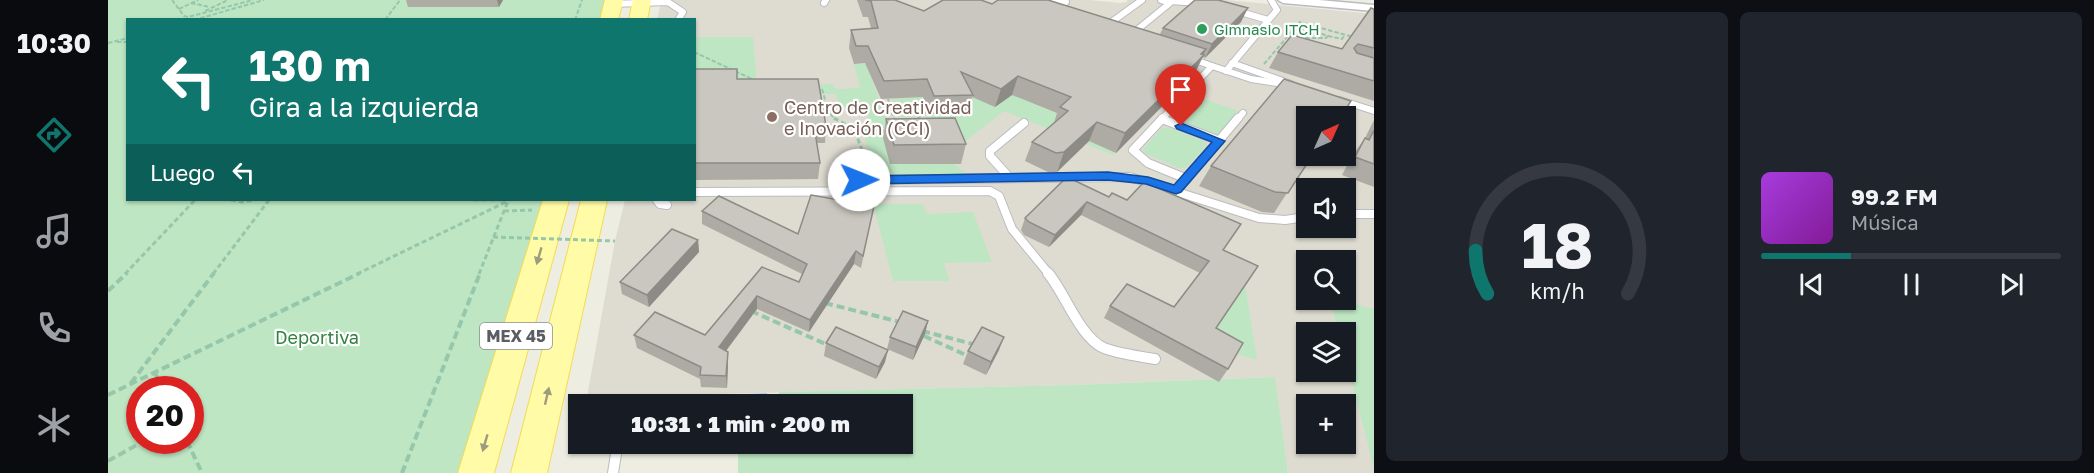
<!DOCTYPE html>
<html lang="es">
<meta charset="utf-8">
<style>
body{margin:0;font-family:"Golos Text",sans-serif;background:#20242c;color:#f1f3f6;height:100vh;display:flex;flex-direction:column;font-size:22px;white-space:nowrap}
*{box-sizing:border-box;margin:0}
p{font-size:20px;color:#9ea1a6}
.icon{flex:none;width:33px;height:33px;fill:none;stroke:currentColor;stroke-width:2;stroke-linecap:round;stroke-linejoin:round}
.map{position:relative;flex:1;overflow:hidden}
.details{display:flex;flex-direction:column;gap:12px;padding:12px;background:#0d0f14;width:720px}
.details>*{flex:none}
.hud{position:absolute;left:18px;top:18px;width:570px;height:183px;border-radius:0px;box-shadow:0 2px 4px #0004;background:#0f766e;color:#fff;overflow:hidden}
.needle{width:39px;rotate:45deg}
.controls{position:absolute;left:1188px;top:106px;display:grid;gap:12px}
.controls a{display:grid;place-items:center;width:60px;height:60px;border-radius:0px;background:#171b24;box-shadow:0 2px 4px #0004;font-size:30px}
.speed{position:absolute;left:18px;top:376px;display:flex;gap:12px;font-size:30px;font-weight:700;text-align:center}
.speed>*{display:grid;place-content:center;width:78px;height:78px;border-radius:50%;background:#171b24;box-shadow:0 2px 4px #0004;line-height:1}
.speed .limit{border:9px solid #d22;background:#fff;color:#111}
.pin{position:absolute;display:grid;place-items:center;width:51px;height:51px;color:#fff;margin:-62px -26px;border-radius:50% 50% 50% 0;rotate:-45deg;box-shadow:0 0 6px #0007}
.pin .icon{rotate:45deg}
.me{position:absolute;width:66px;margin:-33px;rotate:89deg;stroke-linejoin:round;filter:drop-shadow(0 0 4px #0008)}
.turn{display:flex;align-items:center;gap:21px;height:126px;padding:0 24px;font-size:27px}
.turn .icon{width:78px;height:78px;stroke-width:2.5}
.turn b{display:block;font-size:42px;line-height:51px}
.then{display:flex;align-items:center;height:57px;padding:0 24px;background:#0003;gap:12px;font-size:22px}
.details .card{flex:1;display:flex;flex-direction:column;justify-content:center;gap:9px;min-width:0;padding:0 21px;border-radius:9px;background:#20242c}
.details .dial{align-items:center;gap:0}
.dial svg{height:156px;overflow:visible;fill:none;stroke:#363941;stroke-width:7;stroke-linecap:round;text-anchor:middle}
.dial text{fill:#f1f3f6;stroke:none}
.song{display:flex;align-items:center;gap:18px}
.cover{width:72px;height:72px;border-radius:9px;background:linear-gradient(135deg,hsl(280 70% 55%),hsl(290 70% 35%))}
.played{height:6px;border-radius:3px;background:linear-gradient(90deg,#0f766e 30%,#363941 30%)}
.keys{display:flex;justify-content:space-around;direction:ltr}
.details .tiles{flex:1;display:grid;gap:12px;grid-template-columns:repeat(2,1fr)}
.trip{position:absolute;left:460px;top:394px;width:345px;height:60px;border-radius:0px;background:#171b24;box-shadow:0 2px 4px #0004;font-weight:800;line-height:60px;text-align:center}
main{display:flex;flex:1;min-height:0}
.dock{display:flex;flex-direction:column;width:108px;justify-content:space-around;align-items:center;background:#090b0e;color:#9ea1a6}
.dock .icon{width:42px;height:42px}
.dock .active{color:#0f766e}
.dock b{font-size:27px;color:#f1f3f6}
.map>svg:first-child{display:block}
.education{fill:#dedcd1;fill-rule:evenodd}
.green{fill:#bee6c3;fill-rule:evenodd}
.water{fill:#a1cbff}
.lines{fill:none;stroke-linecap:round;stroke-linejoin:round}
.service-far2-casing{stroke:#babcc2;stroke-width:8}
.service-far1-casing{stroke:#babcc2;stroke-width:10}
.service-casing{stroke:#babcc2;stroke-width:12}
.minor-casing{stroke:#babcc2;stroke-width:3}
.primary-casing{stroke:#f4db55;stroke-width:2}
.path-far2{stroke:#97c7ab;stroke-width:2;stroke-dasharray:4.5 2;stroke-linecap:butt}
.path-far1{stroke:#97c7ab;stroke-width:3;stroke-dasharray:5 3;stroke-linecap:butt}
.path{stroke:#97c7ab;stroke-width:4;stroke-dasharray:8 4;stroke-linecap:butt}
.service-far2{stroke:#fff;stroke-width:6}
.service-far1{stroke:#fff;stroke-width:8}
.service{stroke:#fff;stroke-width:10}
.minor{fill:#fff;fill-rule:evenodd}
.primary{fill:#fffba6;fill-rule:evenodd}
.path-bridge{stroke:#97c7ab;stroke-width:3;stroke-dasharray:5 3;stroke-linecap:butt}
.wall{fill:#adaba4}
.shaded-wall{fill:#8d8b86}
.building{fill:#c9c7bf;stroke:#8d8b86;stroke-width:1.5}
.oneway{fill:#9d9c7e}
.route{fill:#1a73e8;stroke:#114b97;stroke-width:1.5}
.leisure-dot{fill:#2e9e5b;stroke:#fff;stroke-width:2}
.education-dot{fill:#8d6e63;stroke:#fff;stroke-width:2}
.labels{text-anchor:middle;dominant-baseline:central;stroke-width:4.5;stroke-linejoin:round;paint-order:stroke}
.far-leisure-label{font-size:15px;fill:#27864d;stroke:#fff;text-anchor:start}
.shield{fill:#fff;stroke:#8c8e92;stroke-width:1.5}
.shield-label{font-size:16px;font-weight:bold;fill:#5b5d64}
.education-label{font-size:18px;fill:#785e54;stroke:#fff;text-anchor:start}
.park-label{font-size:18px;fill:#328340;stroke:#fff}
</style>
<main>
<nav class="dock">
<b>10:30</b>
<svg class="icon active" aria-label="directions" viewBox="0 0 24 24"><path d="M12 3l9 9-9 9-9-9zM9 14v-3h6M13 9l2 2-2 2"/></svg>
<svg class="icon" aria-label="music" viewBox="0 0 24 24"><path d="M9 18V5l10-2v13"/><circle cx="6" cy="18" r="3"/><circle cx="16" cy="16" r="3"/></svg>
<svg class="icon" aria-label="phone" viewBox="0 0 24 24"><path d="M5 4h4l2 5-3 2q2 4 5 5l2-3 5 2v4C11 20 4 13 5 4z"/></svg>
<svg class="icon" aria-label="climate" viewBox="0 0 24 24"><path d="M12 3v18M4 7l16 10M4 17L20 7"/></svg>
</nav>
<div class="map">
<svg width="1266" height="473" viewBox="0 0 1266 473">
<rect width="100%" height="100%" fill="#eeede2"/>
<!-- education -->
<path class="education" d="M554 0H981L1013 3 1019 2V0H1118L1266 14V473H1180L1166 377 965 385 479 397 507 241 517 200H586V20L549 19ZM1198 117H1238V156H1198ZM1198 189H1238V228H1198ZM1198 261H1238V300H1198ZM1198 333H1238V372H1198ZM1198 405H1238V444H1198Z"/>
<!-- green -->
<g class="green">
<path d="M0 0H507L501 20H20V200H448L366 473H0ZM32 390H82V441H32Z"/>
<path d="M587 37H645L649 85 725 84 727 89 752 88 746 64 781 63 845 70 956 116 1008 153 1005 155 896 111 847 149 846 164 860 175 767 177 756 135H797L822 114H859L814 96 819 107 811 117H790L784 99 800 98 798 93 900 98 762 75 782 128H755L761 113 731 106 728 94 640 95 587 84Z"/>
<path d="M1084 95 1131 111 1108 137 1064 122V118Z"/>
<path d="M1054 128H1062L1098 142V146L1078 168H1071L1036 153 1035 149Z"/>
<path d="M765 204H815L819 214 865 212 884 262 836 263 841 281H785Z"/>
<path d="M1137 284 1149 360 1120 352 1103 335Z"/>
<path d="M1222 300H1233L1266 309V469L1238 358V333H1231Z"/>
<path d="M1167 377 1180 473H630V444H795V405H671V392L965 385Z"/>
</g>
<!-- water -->
<path class="water" d="M659 393 660 405H481V401Z"/>
<g class="lines">
<defs>
<g id="service-far2">
<path d="M940 0 958 2 948 10"/>
<path d="M1061 1 1093 3"/>
<path d="M716 3 718 0"/>
<path d="M505 4 560 2 575 12 570 20"/>
<path d="M1129 11 1160 20"/>
<path d="M998 26 1034 0"/>
<path d="M1024 34 1062 3 1053 0"/>
<path d="M1124 63 1183 84"/>
<path d="M1104 66 1143 79 1176 84"/>
<path d="M1118 71 1169 10 1163 0"/>
<path d="M1232 100 1266 111"/>
<path d="M1054 119 1056 120"/>
<path d="M1053 120 1104 66 1084 59"/>
<path d="M1129 120 1135 113"/>
</g>
<g id="service-far1">
<path d="M1055 118 1025 150 1040 163 1079 179"/>
<path d="M1054 119 1112 141"/>
<path d="M901 177 882 156V151L916 123"/>
<path d="M751 180 1022 177 1151 218 1177 220 1198 217"/>
<path d="M1077 181 1130 118"/>
<path d="M586 192 882 191 891 196 904 229 941 274"/>
<path d="M549 200 552 204 559 205"/>
<path d="M1238 214H1266"/>
</g>
<g id="service">
<path d="M940 273C957 293 972 338 996 348 1011 354 1031 356 1047 359"/>
<path d="M505 473 508 454"/>
</g>
<path id="minor" d="M1170 0H1211L1266 5V11L1175 3Z"/>
<g id="primary">
<path d="M497 0H515L510 20H492Z"/>
<path d="M525 0H543L539 20H521Z"/>
<path d="M435 200H461L386 473H350Z"/>
<path d="M473 200H499L439 473H403Z"/>
</g>
</defs>
<!-- service-far2 casing -->
<use href="#service-far2" class="service-far2-casing"/>
<!-- service-far1 casing -->
<use href="#service-far1" class="service-far1-casing"/>
<!-- service casing -->
<use href="#service" class="service-casing"/>
<!-- minor casing -->
<use href="#minor" class="minor-casing"/>
<!-- primary casing -->
<use href="#primary" class="primary-casing"/>
<!-- path-far2 -->
<g class="path-far2">
<path d="M64 0 76 16 80 17 145 0"/>
<path d="M83 3 102 7"/>
<path d="M71 9 90 0"/>
<path d="M97 11 120 0"/>
<path d="M86 20 156 0"/>
<path d="M277 20 292 0"/>
<path d="M467 20 474 0"/>
<path d="M1189 25 1220 36 1218 38H1193"/>
<path d="M1220 36 1234 39 1237 35"/>
<path d="M9 42H20"/>
<path d="M0 43 20 38"/>
<path d="M586 52 644 79"/>
<path d="M1156 64 1192 22 1245 37"/>
<path d="M714 89 720 110 727 120"/>
<path d="M780 99 786 120"/>
<path d="M809 119 821 110"/>
</g>
<!-- path-far1 -->
<g class="path-far1">
<path d="M726 118 746 129 778 131"/>
<path d="M785 118 786 121"/>
<path d="M747 131 761 169"/>
<path d="M123 200 134 202 147 200"/>
<path d="M366 200H398"/>
<path d="M396 211 424 210"/>
<path d="M17 274 87 200"/>
<path d="M105 274 161 200"/>
<path d="M249 274 400 201"/>
<path d="M371 274 400 201"/>
</g>
<!-- path -->
<g class="path">
<path d="M0 291 19 273"/>
<path d="M717 303 792 322"/>
<path d="M643 311 722 346"/>
<path d="M814 331 865 344"/>
<path d="M816 336 860 356"/>
<path d="M47 373 55 390"/>
<path d="M23 383 106 273"/>
<path d="M0 395 252 273"/>
<path d="M79 441 94 473"/>
<path d="M0 461 36 441"/>
<path d="M294 473 372 273"/>
</g>
<!-- service-far2 -->
<use href="#service-far2" class="service-far2"/>
<!-- service-far1 -->
<use href="#service-far1" class="service-far1"/>
<!-- service -->
<use href="#service" class="service"/>
<!-- minor -->
<use href="#minor" class="minor"/>
<!-- primary -->
<use href="#primary" class="primary"/>
<!-- path-bridge -->
<path class="path-bridge" d="M385 237 507 241"/>
</g>
<!-- wall -->
<g class="wall">
<path d="M298 0H395L391 7H300Z"/>
<path d="M749 0H787L816 11 884 4 1052 34 1055 28 1133 22 1097 58 1095 57 1087 73 1008 153 981 141 949 172H940L917 161 924 142 946 123 949 113 904 95 887 107 864 97 860 114H822L815 97 773 99 757 63 746 64 741 48 743 30 763 28 760 17H755Z"/>
<path d="M1266 9V101L1161 68 1170 52 1234 49Z"/>
<path d="M586 69 629 79 718 126 717 143H709L712 163 710 179 586 180Z"/>
<path d="M778 119 858 144 853 164H782L775 138Z"/>
<path d="M1266 120V187L1234 175 1244 156 1257 138Z"/>
<path d="M1198 156H1206L1205 157 1203 156 1166 213 1154 212 1091 186 1103 166Z"/>
<path d="M959 177 1116 250 1108 328 1120 369 1111 382 996 318 1002 306 1066 307 1092 273 973 215 941 247 916 235 913 230 917 218Z"/>
<path d="M766 206 753 268 746 264 701 332 649 309 618 351 620 364 619 388 593 387 592 379 529 348 526 335H597L654 267 691 282 694 274 594 224V211L690 234Z"/>
<path d="M590 240 591 252 541 307 514 294 512 282Z"/>
<path d="M820 321 817 334 805 360 779 349 782 337Z"/>
<path d="M718 343 777 362 768 379 716 356Z"/>
<path d="M891 350 878 375 855 364 860 351Z"/>
</g>
<!-- shaded-wall -->
<g class="shaded-wall">
<path d="M389 0H395L391 7Z"/>
<path d="M1140 8 1133 22 1097 58 1104 44Z"/>
<path d="M1098 49 1087 73 1008 153 1017 133Z"/>
<path d="M910 76 904 95 887 107 893 89Z"/>
<path d="M989 122 981 141 949 172 956 152Z"/>
<path d="M979 202 973 215 941 247 947 235Z"/>
<path d="M590 240 591 252 541 307 539 295Z"/>
<path d="M748 251 746 264 701 332 702 320Z"/>
<path d="M649 296V309L611 360V347Z"/>
<path d="M820 321 817 334 805 360 808 347Z"/>
<path d="M896 337 891 350 878 375 883 362Z"/>
<path d="M780 350 777 362 768 379 771 367Z"/>
<path d="M620 352V364L619 388 618 376Z"/>
</g>
<!-- building -->
<g class="building">
<path d="M757 0H787L816 11 835 0H873L884 4 890 0H940L1098 49 1093 54 1096 55 1017 133 989 122 956 152 948 153 924 142 960 111 952 107 963 97 910 76 893 89 853 72 865 95 826 96 819 79 776 81 760 46H748L743 30 770 28 763 1Z"/>
<path d="M1087 0H1110L1140 8 1104 44 1055 28Z"/>
<path d="M1263 8 1266 9V48L1250 44 1246 48 1249 53 1266 58V81L1170 52 1184 35 1234 49Z"/>
<path d="M586 69H629V79H710L718 126H706L712 163H586Z"/>
<path d="M1176 79 1243 101 1233 117H1198V156H1204L1180 193 1167 192 1103 166Z"/>
<path d="M847 118 858 144 786 145 778 119Z"/>
<path d="M1266 130V164L1247 157 1257 138 1261 140Z"/>
<path d="M959 177 1001 197 1004 193 1019 200 1036 182 1133 224 1115 250 1150 266 1108 328 1135 343 1120 369 1002 306 1019 284 1066 307 1101 261 979 202 947 235 921 222 917 218Z"/>
<path d="M703 195 766 206 755 256 748 251 702 320 649 296 611 347 620 352 618 376 592 375 593 367 526 335 547 312 597 335 654 267 691 282 699 264 594 211 611 196 690 234Z"/>
<path d="M564 229 590 240 539 295 512 282Z"/>
<path d="M795 311 820 321 808 347 782 337Z"/>
<path d="M728 327 780 350 771 367 718 343Z"/>
<path d="M874 327 896 337 883 362 860 351Z"/>
</g>
<!-- one-way arrows -->
<defs><path id="oneway-solid" d="M-6-.8H1V-3.2L6.5 0L1 3.2V.8H-6Z" transform="scale(1.5)"/></defs>
<g class="oneway">
<use href="#oneway-solid" transform="translate(431 256) rotate(106)"/>
<use href="#oneway-solid" transform="translate(439 396) rotate(-77)"/>
<use href="#oneway-solid" transform="translate(377 443) rotate(106)"/>
</g>
<!-- route -->
<path class="route" d="M1073 123 1117 141 1073 192 1068 194 1038 184 1000 180 751 184 745 180 751 176 1000 172 1040 177 1066 185 1104 142 1069 129 1067 126Z"/>
<!-- markers -->
<circle class="leisure-dot" cx="1094" cy="29" r="6"/>
<circle class="education-dot" cx="664" cy="117" r="6"/>
<g class="labels">
<!-- far-leisure labels -->
<g class="far-leisure-label">
<text x="1106" y="29">Gimnasio ITCH</text>
</g>
<!-- shield labels -->
<rect class="shield" x="372" y="323" width="72" height="26" rx="4.5"/>
<g class="shield-label">
<text x="408" y="336">MEX 45</text>
</g>
<!-- education labels -->
<g class="education-label">
<text x="676" y="107">Centro de Creatividad<tspan x="676" dy="21">e Inovación (CCI)</tspan></text>
</g>
<!-- park labels -->
<g class="park-label">
<text x="209" y="337">Deportiva</text>
</g>
</g>
</svg>
<div class="controls">
<a><svg class="needle" viewBox="-14 -14 28 28"><path d="M0-13l5 13h-10z" fill="#e53935"/><path d="M0 13l5-13h-10z" fill="#9ea1a6"/></svg></a>
<a><svg class="icon" aria-label="sound" viewBox="0 0 24 24"><path d="M4 9h4l5-4v14l-5-4H4zM17 9q2 3 0 6"/></svg></a>
<a><svg class="icon" aria-label="search" viewBox="0 0 24 24"><circle cx="10" cy="10" r="6"/><path d="M15 15l6 6"/></svg></a>
<a><svg class="icon" aria-label="layers" viewBox="0 0 24 24"><path d="M12 4l9 5-9 5-9-5zM3 14l9 5 9-5"/></svg></a>
<a>+</a>
</div>
<div class="speed"><div class="limit">20</div></div>
<div class="pin" style="left:1073px;top:126px;background:#d93025"><svg class="icon" aria-label="arrive" viewBox="0 0 24 24"><path d="M6 21V4h12l-3 4 3 4H6"/></svg></div>
<svg class="me" style="left:751px;top:180px" viewBox="-20 -20 40 40"><circle r="19" fill="#fff"/><path d="M0-13L10 11 0 6-10 11z" fill="#1a73e8"/></svg>
<div class="trip">10:31 · 1 min · 200 m</div>
<div class="hud">
<div class="turn"><svg class="icon" aria-label="left" viewBox="0 0 24 24"><path d="M17 20v-9H6M10 6l-5 5 5 5"/></svg><div><b>130 m</b>Gira a la izquierda</div></div>
<div class="then">Luego<svg class="icon" aria-label="left" viewBox="0 0 24 24"><path d="M17 20v-9H6M10 6l-5 5 5 5"/></svg></div>
</div>
</div>
<section class="details">
<div class="tiles">
<div class="card dial"><svg viewBox="0 0 100 80">
<path d="M14 69A42 42 0 1 1 86 69"/>
<path d="M14 69A42 42 0 0 1 8 47" stroke="#0f766e"/>
<text x="50" y="56" font-size="32" font-weight="700">18</text>
<text x="50" y="72" font-size="11">km/h</text>
</svg></div>
<div class="card">
<div class="song"><i class="cover"></i><div><b>99.2 FM</b><p>Música</p></div></div>
<div class="played"></div>
<div class="keys"><svg class="icon" aria-label="previous" viewBox="0 0 24 24"><path d="M18 5L8 12l10 7zM5 5v14"/></svg><svg class="icon" aria-label="pause" viewBox="0 0 24 24"><path d="M8 5v14M16 5v14"/></svg><svg class="icon" aria-label="next" viewBox="0 0 24 24"><path d="M6 5l10 7-10 7zM19 5v14"/></svg></div>
</div>
</div>
</section>
</main>
